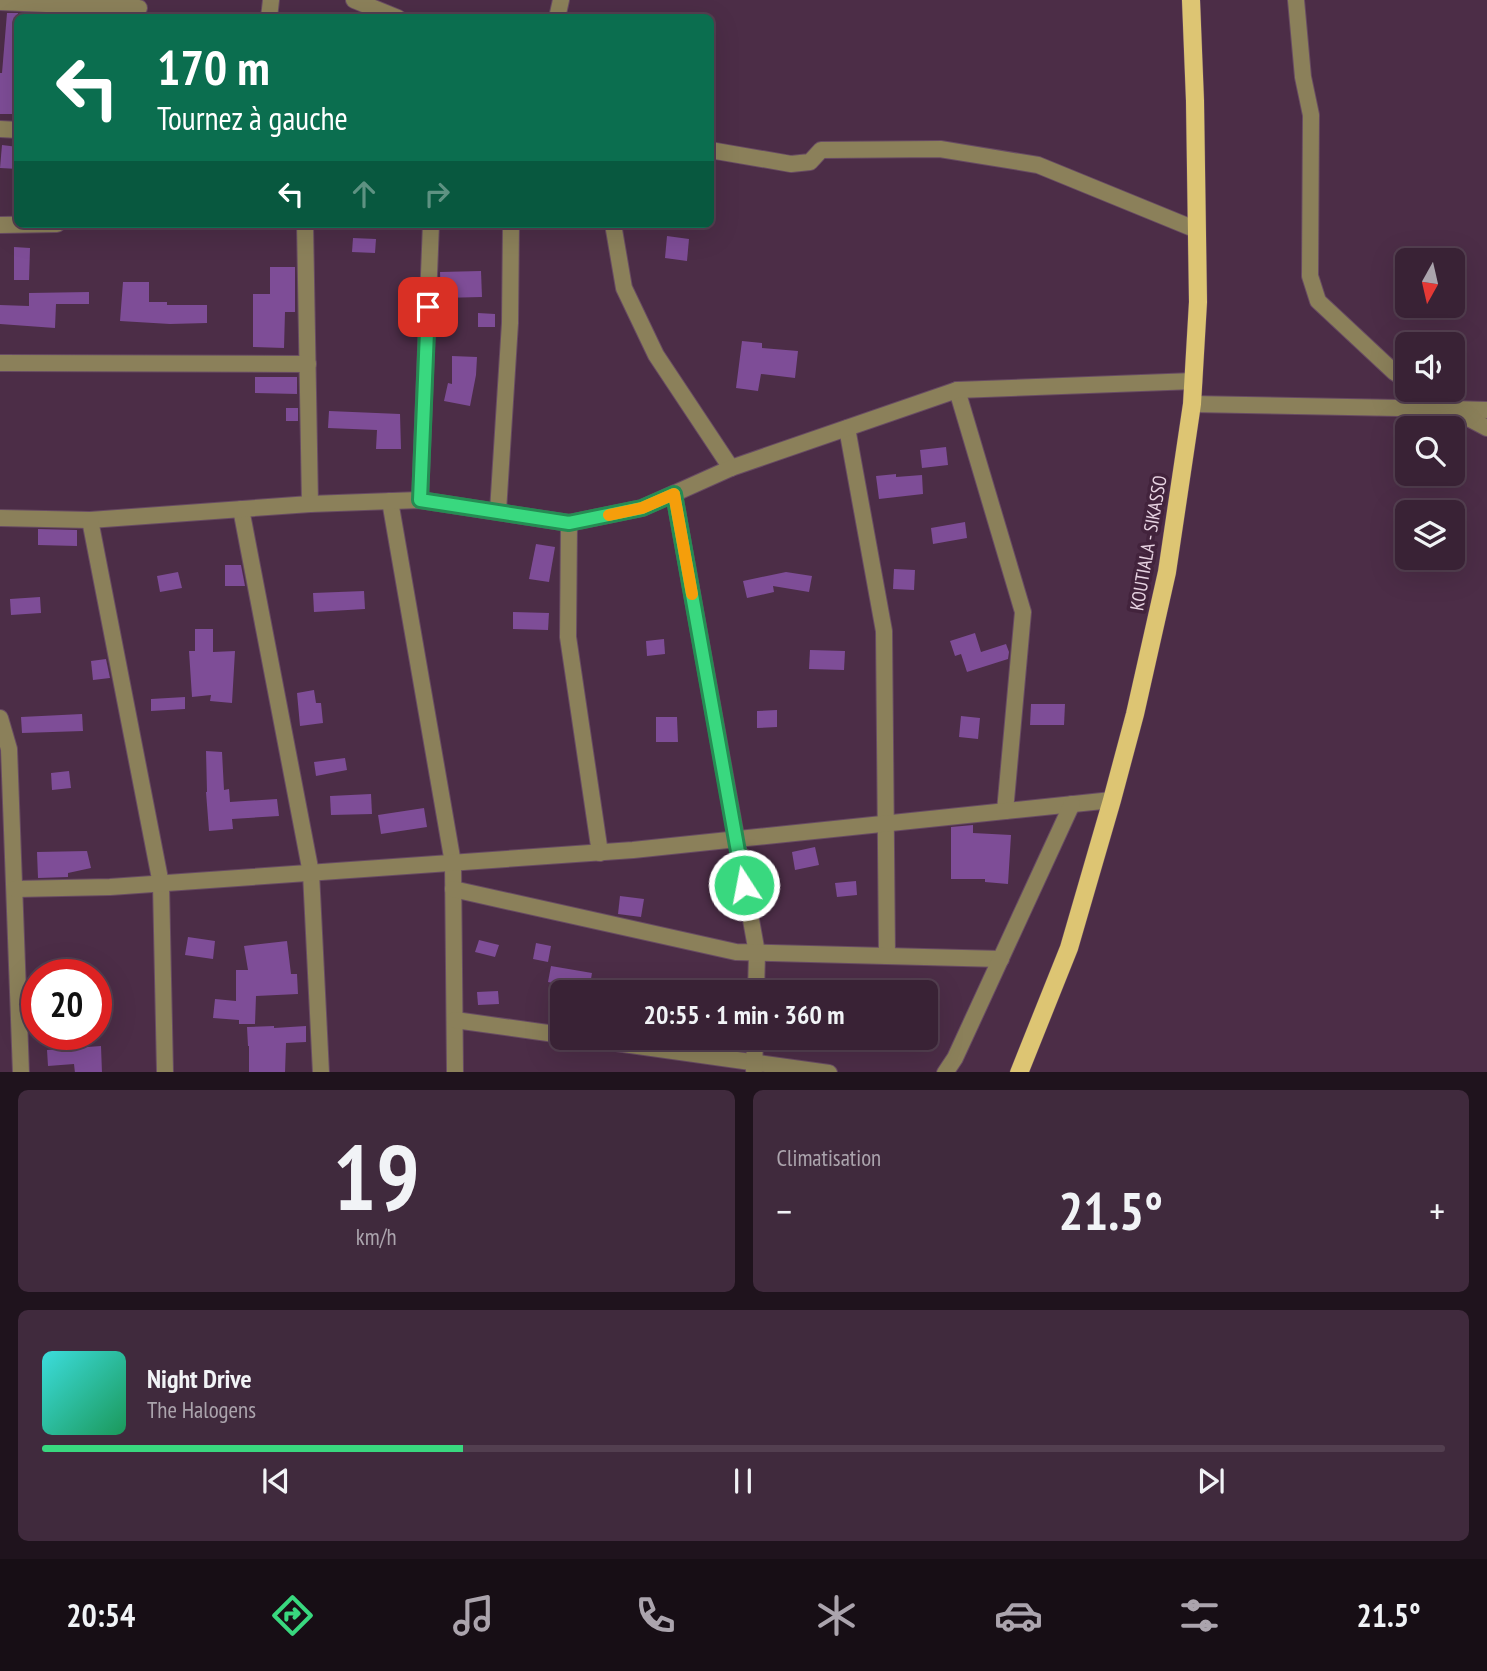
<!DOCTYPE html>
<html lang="fr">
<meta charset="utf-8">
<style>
body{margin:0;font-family:"PT Sans Narrow",sans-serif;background:#402a3d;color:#f1f3f6;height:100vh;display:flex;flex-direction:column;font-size:26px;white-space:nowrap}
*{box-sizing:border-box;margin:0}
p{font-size:23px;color:#aba4ad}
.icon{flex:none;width:38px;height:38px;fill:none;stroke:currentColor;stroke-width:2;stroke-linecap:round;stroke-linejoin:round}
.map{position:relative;height:1072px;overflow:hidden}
.details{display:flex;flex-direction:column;gap:18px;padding:18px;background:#1f131d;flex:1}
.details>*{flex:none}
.hud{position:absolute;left:14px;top:14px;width:700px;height:214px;border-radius:10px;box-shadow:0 7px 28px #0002,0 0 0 2px #533f50;background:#0b6e4f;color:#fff;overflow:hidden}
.needle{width:46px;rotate:188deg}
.buttons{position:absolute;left:1395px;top:248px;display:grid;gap:14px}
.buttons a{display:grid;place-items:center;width:70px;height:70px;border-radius:10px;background:#392235;box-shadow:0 7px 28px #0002,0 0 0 2px #533f50;font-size:35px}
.speed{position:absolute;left:21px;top:959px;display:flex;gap:14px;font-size:35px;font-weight:700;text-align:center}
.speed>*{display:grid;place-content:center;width:91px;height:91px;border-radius:50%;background:#392235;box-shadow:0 7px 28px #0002,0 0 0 2px #533f50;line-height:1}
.speed .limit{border:10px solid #d22;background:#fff;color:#111}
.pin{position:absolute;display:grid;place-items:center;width:60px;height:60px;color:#fff;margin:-30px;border-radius:14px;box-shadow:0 4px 10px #0006}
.me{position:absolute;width:77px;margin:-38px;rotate:349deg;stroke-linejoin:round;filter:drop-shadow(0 0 5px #0008)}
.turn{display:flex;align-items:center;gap:24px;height:147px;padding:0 28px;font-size:32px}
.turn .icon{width:91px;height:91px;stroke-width:2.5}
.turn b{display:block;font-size:49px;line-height:60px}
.lanes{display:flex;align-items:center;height:66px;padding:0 28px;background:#0003;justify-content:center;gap:35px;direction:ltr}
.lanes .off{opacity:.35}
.big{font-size:52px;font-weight:700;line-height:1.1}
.details .tile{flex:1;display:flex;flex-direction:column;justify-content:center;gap:10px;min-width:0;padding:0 24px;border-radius:10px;background:#402a3d}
.details .dial{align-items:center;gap:0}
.dial b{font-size:91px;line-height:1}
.song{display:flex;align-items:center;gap:21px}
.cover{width:84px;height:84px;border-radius:10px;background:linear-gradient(135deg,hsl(180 70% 55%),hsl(150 70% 35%))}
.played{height:7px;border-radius:4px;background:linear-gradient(90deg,#39d87f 30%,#533f50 30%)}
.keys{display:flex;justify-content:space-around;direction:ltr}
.heat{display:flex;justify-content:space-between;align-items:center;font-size:38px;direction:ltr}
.details .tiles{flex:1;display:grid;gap:18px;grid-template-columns:1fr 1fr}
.tile:last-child{grid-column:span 2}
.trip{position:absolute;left:550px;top:980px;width:388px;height:70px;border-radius:10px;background:#392235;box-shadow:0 7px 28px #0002,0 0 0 2px #533f50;font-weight:700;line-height:70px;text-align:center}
.dock{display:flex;height:112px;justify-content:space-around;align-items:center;background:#170e15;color:#aba4ad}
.dock .icon{width:49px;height:49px}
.dock .current{color:#39d87f}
.dock b{font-size:32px;color:#f1f3f6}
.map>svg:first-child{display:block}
.building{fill:#7e4d97}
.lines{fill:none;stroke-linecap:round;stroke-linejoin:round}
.minor-casing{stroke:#684b63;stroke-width:18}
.major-casing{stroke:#684b63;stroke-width:19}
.minor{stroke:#8b805a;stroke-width:16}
.major{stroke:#ddc573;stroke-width:18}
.route-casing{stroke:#258c53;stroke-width:18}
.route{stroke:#39d87f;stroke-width:12}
.slow{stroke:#f59e0b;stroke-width:12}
.labels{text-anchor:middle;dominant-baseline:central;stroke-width:7;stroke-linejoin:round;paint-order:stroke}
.street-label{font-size:19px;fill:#e8d4e3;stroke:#42233c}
</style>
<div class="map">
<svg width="1487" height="1073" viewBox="0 0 1487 1073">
<rect width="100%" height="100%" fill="#4c2d47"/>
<!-- building -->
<g class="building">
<path d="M7 13H18V114H0V73H2Z"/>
<path d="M2 145 18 147V169L0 168Z"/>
<path d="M667 236 689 239 687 261 665 258Z"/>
<path d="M353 238 376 239 375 253 352 252Z"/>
<path d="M14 247 30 248 29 280H14Z"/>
<path d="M270 267H295V312H285L284 348 253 347V294H270Z"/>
<path d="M481 271 482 297 441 298 440 272Z"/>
<path d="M123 282H149V302H167V305H207V323L170 324 120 321Z"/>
<path d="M89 292V304H56L55 328 0 324V305L29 306V293Z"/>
<path d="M478 313 495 314V327H478Z"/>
<path d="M742 341 762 343V348L798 351 795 378 761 374 758 391 736 388Z"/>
<path d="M452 356 477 357 476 375 470 406 444 401 448 383 452 384Z"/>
<path d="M255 377H297V394L255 393Z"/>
<rect x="286" y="408" width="12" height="13"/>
<path d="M329 411 400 414 401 449H376L377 430 328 428Z"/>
<path d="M946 447 948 465 922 468 920 450Z"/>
<path d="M896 474V477L922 475 923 494 879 499 876 476Z"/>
<path d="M965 522 967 538 933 544 931 528Z"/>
<path d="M38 529 77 530V546L38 545Z"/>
<path d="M536 544 555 547 549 582 529 579Z"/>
<path d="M225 565H241L245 586H225Z"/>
<path d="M894 569 915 570 914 590 893 589Z"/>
<path d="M178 572 182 588 160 592 157 576Z"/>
<path d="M786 572 812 576 809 592 773 586 774 592 747 598 743 581Z"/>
<path d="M364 591 365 609 314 612 313 593Z"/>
<path d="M40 597 41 613 11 615 10 599Z"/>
<path d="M513 612 549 613 548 630 513 629Z"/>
<path d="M195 629H213V652L235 651 232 703 210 701 211 695 192 697 189 651H195Z"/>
<path d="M975 633 981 652 1006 644 1009 652 1008 659 967 672 961 654 955 656 950 641Z"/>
<path d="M664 639 665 654 647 656 646 641Z"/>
<path d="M810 650 845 651 844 670 809 669Z"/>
<path d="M106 659 110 678 93 680 91 661Z"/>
<path d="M314 690 316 703H321L323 723 300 726 297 693Z"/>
<path d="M185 697V709L151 711V699Z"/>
<path d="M1031 704H1065L1064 725H1030Z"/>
<path d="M777 710V727L757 728V711Z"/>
<path d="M82 714 83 731 22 733 21 717Z"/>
<path d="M961 716 980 718 978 739 959 737Z"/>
<path d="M656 717H677L678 742H656Z"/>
<path d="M206 751 222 752 224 790 229 789 230 802 277 799 279 816 232 819 233 829 209 831 206 792H207Z"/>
<path d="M345 758 347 770 316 776 314 762Z"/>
<path d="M69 771 71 788 52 790 51 773Z"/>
<path d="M371 794 372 814 331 815 330 796Z"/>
<path d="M424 808 427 827 381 834 378 815Z"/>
<path d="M973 825V833L1011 835 1008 884 985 882V879H951V827Z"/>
<path d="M815 847 819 865 795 870 792 852Z"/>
<path d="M87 851 91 868 68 873V877L38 878 37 852Z"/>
<path d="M856 881 857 895 837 897 835 883Z"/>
<path d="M620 896 644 899 641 917 618 914Z"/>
<path d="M188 937 215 941 213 959 185 955Z"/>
<path d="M479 940 499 945 495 957 475 952Z"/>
<path d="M287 941 291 974H297L298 994 256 996 255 1024H239V1020L213 1018 215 999 236 1001V970H248L244 946Z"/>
<path d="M536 943 551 946 548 962 533 959Z"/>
<path d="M551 966 592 973 589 990 548 982Z"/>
<path d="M498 991 499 1004 478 1005 477 992Z"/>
<path d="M274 1026V1028L306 1026V1042L286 1043 285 1073H249V1046H248L247 1027Z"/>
<path d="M101 1046 102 1073H75L74 1064 48 1066 47 1050Z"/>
</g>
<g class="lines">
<defs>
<g id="minor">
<path d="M354 0 398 18"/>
<path d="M1296 0 1303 77 1311 115 1310 276 1318 301 1394 372 1407 380"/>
<path d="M0 2 139 8"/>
<path d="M269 18 271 0"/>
<path d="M557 18 561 0"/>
<path d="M0 129 18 130"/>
<path d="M710 150 791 164 810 162 821 150 940 149 1038 165 1197 230"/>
<path d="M305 224 310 504"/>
<path d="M613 224 624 288 656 355 731 468"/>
<path d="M0 225 57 224"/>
<path d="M0 363 308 364"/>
<path d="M957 390 1023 612 1005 811"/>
<path d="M1422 390 1451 409 1487 410"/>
<path d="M1192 404 1451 409 1487 428"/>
<path d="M847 428 884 631 887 956"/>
<path d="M674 494 757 953 756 992"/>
<path d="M420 500 431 224"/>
<path d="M390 501 453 863 455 1073"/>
<path d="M241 509 311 873 321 1073"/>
<path d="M498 511 510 323 511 224"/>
<path d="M0 518 90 520 310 504 420 500 569 523 642 508 731 468 957 390 1194 381"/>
<path d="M90 520 161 884 165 1073"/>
<path d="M569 523 568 637 600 853"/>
<path d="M0 718 9 749 21 1073"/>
<path d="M15 889 110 887 633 850 1112 800"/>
<path d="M453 889 736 952 1001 959"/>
<path d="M455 1020 562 1035"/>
<path d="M581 1038 829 1073"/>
<path d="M754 1070 755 1038"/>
<path d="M945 1073 955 1058 1072 804"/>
</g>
<path id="major" d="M1019 1073 1069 948 1112 800 1135 714 1167 572 1192 404 1198 302 1195 101 1191 0"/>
</defs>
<!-- minor casing -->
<use href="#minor" class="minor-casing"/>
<!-- major casing -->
<use href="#major" class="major-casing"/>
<!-- minor -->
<use href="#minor" class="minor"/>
<!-- major -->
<use href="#major" class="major"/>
</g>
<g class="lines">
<defs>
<path id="route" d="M428 307 420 500 569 523 642 508 674 494 744 885"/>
</defs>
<!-- route casing -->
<use href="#route" class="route-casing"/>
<!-- route -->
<use href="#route" class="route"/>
<!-- slow -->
<path class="slow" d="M609 515 642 508 674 494 692 594"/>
</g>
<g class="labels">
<!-- street labels -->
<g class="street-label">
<text transform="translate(1148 543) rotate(-80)">KOUTIALA - SIKASSO</text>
</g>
</g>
</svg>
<div class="buttons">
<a><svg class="needle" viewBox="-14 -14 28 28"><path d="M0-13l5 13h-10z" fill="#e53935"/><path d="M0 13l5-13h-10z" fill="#aba4ad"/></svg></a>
<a><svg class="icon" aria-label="sound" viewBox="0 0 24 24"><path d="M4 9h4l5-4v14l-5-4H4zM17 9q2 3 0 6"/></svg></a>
<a><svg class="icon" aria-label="search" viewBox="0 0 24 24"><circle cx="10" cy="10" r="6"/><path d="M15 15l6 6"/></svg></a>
<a><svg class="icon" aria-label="layers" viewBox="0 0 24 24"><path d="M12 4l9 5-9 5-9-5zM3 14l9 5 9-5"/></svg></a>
</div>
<div class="speed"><div class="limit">20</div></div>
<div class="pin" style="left:428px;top:307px;background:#d93025"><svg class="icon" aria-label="arrive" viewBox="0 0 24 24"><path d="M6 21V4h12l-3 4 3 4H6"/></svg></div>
<svg class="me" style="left:744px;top:885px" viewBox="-20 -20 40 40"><circle r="17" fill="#39d87f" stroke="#fff" stroke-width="3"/><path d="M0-11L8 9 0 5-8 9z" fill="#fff"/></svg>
<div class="trip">20:55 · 1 min · 360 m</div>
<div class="hud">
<div class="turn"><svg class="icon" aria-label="left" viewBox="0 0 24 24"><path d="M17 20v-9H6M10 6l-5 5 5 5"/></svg><div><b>170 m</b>Tournez à gauche</div></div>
<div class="lanes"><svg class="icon" aria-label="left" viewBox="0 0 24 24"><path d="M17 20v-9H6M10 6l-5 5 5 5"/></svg><svg class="icon off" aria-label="ahead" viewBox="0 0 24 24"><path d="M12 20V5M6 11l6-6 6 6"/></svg><svg class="icon off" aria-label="right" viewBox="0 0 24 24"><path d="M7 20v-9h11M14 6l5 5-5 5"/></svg></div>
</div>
</div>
<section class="details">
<div class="tiles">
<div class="tile dial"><b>19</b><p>km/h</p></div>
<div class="tile"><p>Climatisation</p>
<div class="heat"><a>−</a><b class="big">21.5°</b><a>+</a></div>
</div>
<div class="tile">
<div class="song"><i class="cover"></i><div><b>Night Drive</b><p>The Halogens</p></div></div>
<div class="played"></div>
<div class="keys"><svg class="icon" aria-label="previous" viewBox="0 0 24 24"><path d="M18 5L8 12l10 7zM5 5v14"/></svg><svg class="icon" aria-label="pause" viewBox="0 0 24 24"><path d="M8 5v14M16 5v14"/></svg><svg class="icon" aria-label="next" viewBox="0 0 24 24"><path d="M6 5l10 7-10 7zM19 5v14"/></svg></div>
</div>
</div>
</section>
<nav class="dock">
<b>20:54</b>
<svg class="icon current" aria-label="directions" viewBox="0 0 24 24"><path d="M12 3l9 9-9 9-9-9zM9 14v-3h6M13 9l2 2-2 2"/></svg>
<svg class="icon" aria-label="music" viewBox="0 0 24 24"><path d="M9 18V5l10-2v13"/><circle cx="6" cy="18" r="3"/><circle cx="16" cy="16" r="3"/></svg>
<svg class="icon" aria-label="phone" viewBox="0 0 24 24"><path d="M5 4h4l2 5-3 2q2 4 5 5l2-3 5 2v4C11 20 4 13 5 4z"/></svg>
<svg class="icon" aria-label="climate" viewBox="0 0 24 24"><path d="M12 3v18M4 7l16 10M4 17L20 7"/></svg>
<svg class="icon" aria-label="car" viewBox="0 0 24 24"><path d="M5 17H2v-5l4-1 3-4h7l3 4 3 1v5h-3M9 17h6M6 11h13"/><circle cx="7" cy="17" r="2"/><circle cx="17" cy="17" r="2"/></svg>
<svg class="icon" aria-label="filters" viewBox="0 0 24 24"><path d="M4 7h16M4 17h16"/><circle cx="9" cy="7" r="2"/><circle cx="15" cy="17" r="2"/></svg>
<b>21.5°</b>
</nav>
